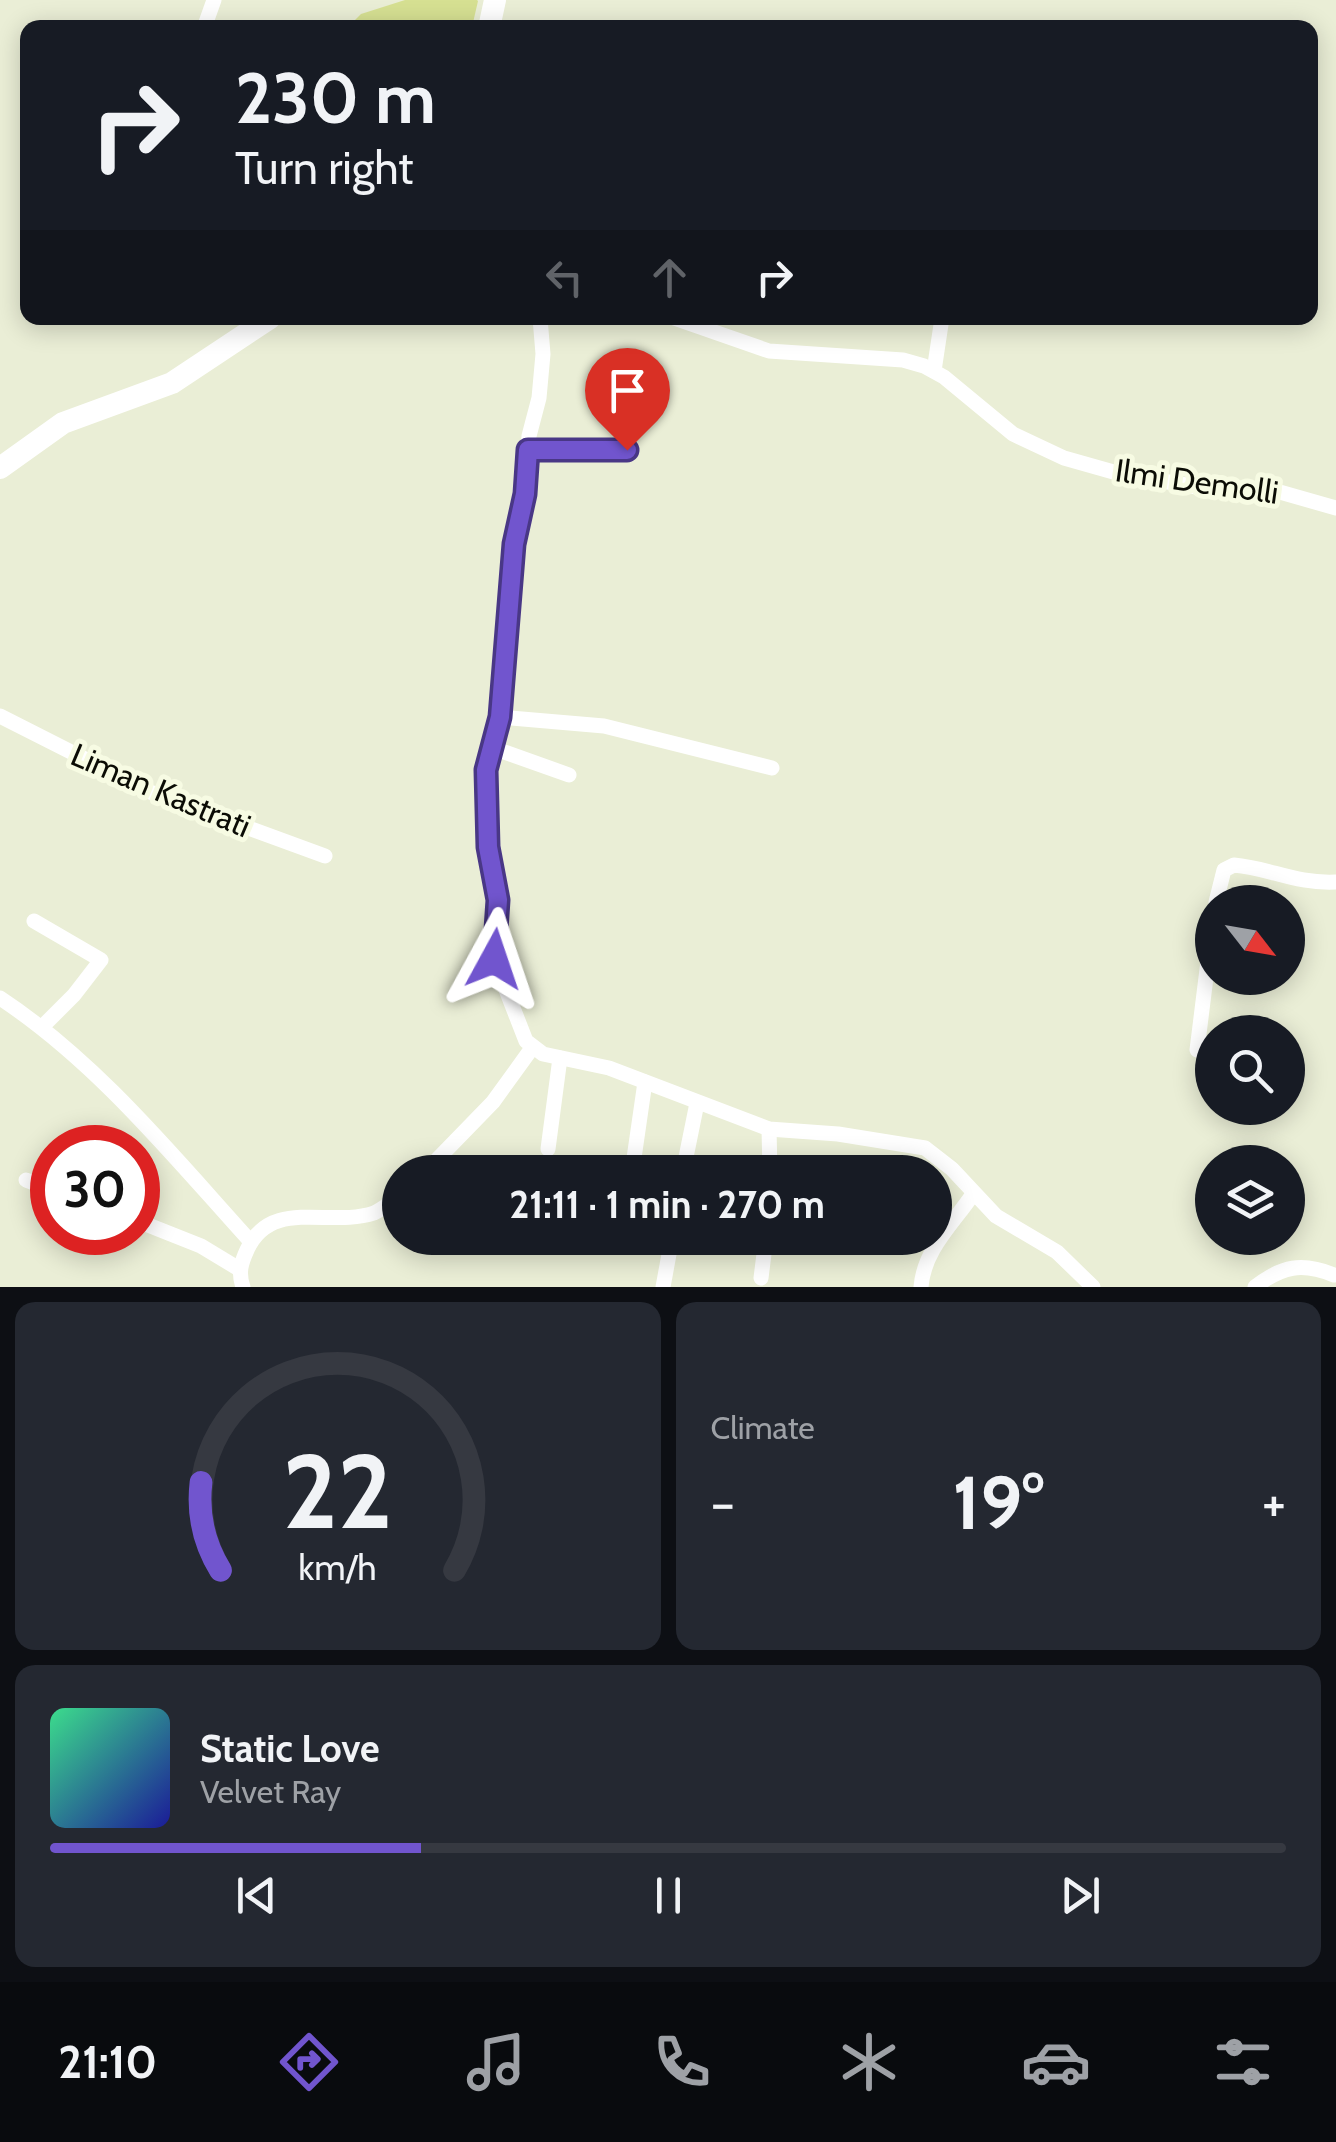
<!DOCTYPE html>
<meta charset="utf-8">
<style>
body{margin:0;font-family:Cabin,sans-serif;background:#242831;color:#f1f3f6;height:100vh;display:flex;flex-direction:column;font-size:38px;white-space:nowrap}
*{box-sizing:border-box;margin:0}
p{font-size:32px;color:#9ea1a6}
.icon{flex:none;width:55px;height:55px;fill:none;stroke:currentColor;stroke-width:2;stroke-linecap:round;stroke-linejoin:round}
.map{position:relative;height:1287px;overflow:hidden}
.panel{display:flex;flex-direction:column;gap:15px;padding:15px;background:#0d0f14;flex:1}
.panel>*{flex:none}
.banner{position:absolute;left:20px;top:20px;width:1298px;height:305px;border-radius:20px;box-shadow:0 5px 25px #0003;background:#171b24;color:#f1f3f6;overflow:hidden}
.needle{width:65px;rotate:121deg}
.controls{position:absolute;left:1195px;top:885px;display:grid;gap:20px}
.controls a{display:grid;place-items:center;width:110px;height:110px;border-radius:50%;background:#171b24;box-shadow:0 5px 25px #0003;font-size:50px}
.speed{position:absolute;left:30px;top:1125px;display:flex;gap:20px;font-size:50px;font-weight:700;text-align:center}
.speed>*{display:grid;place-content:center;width:130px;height:130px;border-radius:50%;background:#171b24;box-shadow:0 5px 25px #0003;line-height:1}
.speed .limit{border:15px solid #d22;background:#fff;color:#111}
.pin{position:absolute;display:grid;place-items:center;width:85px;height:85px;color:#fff;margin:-102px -42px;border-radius:50% 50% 50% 0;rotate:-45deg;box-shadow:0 0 10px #0007}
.pin .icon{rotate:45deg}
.me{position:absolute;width:110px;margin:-55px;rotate:5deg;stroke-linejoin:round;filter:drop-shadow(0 0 8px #0008)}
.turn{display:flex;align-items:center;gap:35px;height:210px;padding:0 50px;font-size:45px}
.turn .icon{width:130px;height:130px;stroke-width:2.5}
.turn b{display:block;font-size:70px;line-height:85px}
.lanes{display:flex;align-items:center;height:95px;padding:0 50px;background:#0003;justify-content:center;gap:50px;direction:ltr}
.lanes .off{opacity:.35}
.big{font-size:75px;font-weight:800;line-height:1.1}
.panel .widget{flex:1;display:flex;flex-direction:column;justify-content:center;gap:15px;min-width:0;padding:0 35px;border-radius:20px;background:#242831}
.panel .dial{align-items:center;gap:0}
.dial svg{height:260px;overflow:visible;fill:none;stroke:#363941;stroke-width:7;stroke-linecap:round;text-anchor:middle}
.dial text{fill:#f1f3f6;stroke:none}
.song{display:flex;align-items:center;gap:30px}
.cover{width:120px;height:120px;border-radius:15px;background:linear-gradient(135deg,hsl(150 70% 55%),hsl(240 70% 35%))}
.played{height:10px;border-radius:5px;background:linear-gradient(90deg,#7155ce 30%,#363941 30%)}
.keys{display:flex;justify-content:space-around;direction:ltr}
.heat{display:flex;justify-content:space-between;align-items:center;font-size:55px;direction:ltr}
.panel .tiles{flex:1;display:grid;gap:15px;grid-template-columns:1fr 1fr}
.widget:last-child{grid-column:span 2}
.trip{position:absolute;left:382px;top:1155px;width:570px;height:100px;border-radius:50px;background:#171b24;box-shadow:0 5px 25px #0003;font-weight:800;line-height:100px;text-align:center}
.dock{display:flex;height:160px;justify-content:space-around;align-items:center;background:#090b0e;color:#9ea1a6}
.dock .icon{width:70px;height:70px}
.dock .on{color:#7155ce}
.dock b{font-size:45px;color:#f1f3f6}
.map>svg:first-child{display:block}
.green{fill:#d6e092}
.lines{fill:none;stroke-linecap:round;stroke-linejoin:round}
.street{stroke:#fff;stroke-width:15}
.secondary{stroke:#fff;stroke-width:22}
.route-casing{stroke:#493786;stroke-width:25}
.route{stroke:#7155ce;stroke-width:18}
.labels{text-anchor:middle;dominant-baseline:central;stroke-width:10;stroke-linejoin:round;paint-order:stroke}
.street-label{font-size:32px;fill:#0b0c05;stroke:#f7fbe3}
</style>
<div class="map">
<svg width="1336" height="1287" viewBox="0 0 1336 1287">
<rect width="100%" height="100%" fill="#eaeed6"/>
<!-- green -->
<path class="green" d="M405 0H477L478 1 472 27H348L361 14Z"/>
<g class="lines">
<!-- street -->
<g class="street">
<path d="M204 28 214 0"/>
<path d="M540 318 543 354 539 398 529 436 525 495 514 544 500 717 486 770 485 805 488 847 498 900 494 959 526 1041 543 1054 609 1068 769 1129 838 1134 925 1148 952 1169 996 1216 1057 1252 1093 1287"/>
<path d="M674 318 769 351 903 360 924 366 944 377 1013 434 1064 458 1117 473 1197 487 1269 489 1336 508"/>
<path d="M934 371 942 318"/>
<path d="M528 450 627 449"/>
<path d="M0 716 150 792 325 856"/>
<path d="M500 717 604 726 772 768"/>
<path d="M493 748 569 775"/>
<path d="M1216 902 1224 870 1234 865C1270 868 1295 884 1336 882"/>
<path d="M34 921 101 960 74 995 43 1026"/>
<path d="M0 998C97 1062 173 1156 251 1242"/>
<path d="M1197 1050 1212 929"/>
<path d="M769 1129 770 1172"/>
<path d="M548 1149 560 1058"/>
<path d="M425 1172 493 1102 532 1048"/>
<path d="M632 1172 645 1082"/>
<path d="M683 1172 697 1103"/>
<path d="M26 1180 52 1190"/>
<path d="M138 1221 201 1246 239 1269"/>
<path d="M761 1278 766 1238"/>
<path d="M243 1287C238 1273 241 1263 247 1250 271 1197 330 1228 374 1213 383 1209 392 1201 400 1196"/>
<path d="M663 1287 672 1238"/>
<path d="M921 1287C924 1249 953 1224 973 1194"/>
<path d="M1255 1287C1282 1266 1302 1262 1334 1275"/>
</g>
<!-- secondary -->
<g class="secondary">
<path d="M489 28 495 0"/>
<path d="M0 468 63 423 172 383 270 318"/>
</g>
</g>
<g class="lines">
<defs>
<path id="route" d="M494 959 498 900 488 847 486 770 500 717 514 544 525 494 528 450H627"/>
</defs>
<!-- route casing -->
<use href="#route" class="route-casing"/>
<!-- route -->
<use href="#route" class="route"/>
</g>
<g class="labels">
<!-- street labels -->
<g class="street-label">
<text transform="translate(1197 481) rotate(8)">Ilmi Demolli</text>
<text transform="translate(161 790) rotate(23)">Liman Kastrati</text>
</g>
</g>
</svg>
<div class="controls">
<a><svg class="needle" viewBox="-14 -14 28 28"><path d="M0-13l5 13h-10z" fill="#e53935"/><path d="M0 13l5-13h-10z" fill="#9ea1a6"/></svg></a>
<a><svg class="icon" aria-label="search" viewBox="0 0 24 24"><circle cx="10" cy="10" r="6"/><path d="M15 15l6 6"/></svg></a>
<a><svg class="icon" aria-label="layers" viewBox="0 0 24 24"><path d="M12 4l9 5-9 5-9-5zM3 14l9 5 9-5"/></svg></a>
</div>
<div class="speed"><div class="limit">30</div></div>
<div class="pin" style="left:627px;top:450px;background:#d93025"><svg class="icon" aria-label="arrive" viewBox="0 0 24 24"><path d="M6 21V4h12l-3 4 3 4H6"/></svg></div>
<svg class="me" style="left:494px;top:959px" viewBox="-20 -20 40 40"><path d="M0-17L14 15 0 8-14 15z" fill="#7155ce" stroke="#fff" stroke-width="4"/></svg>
<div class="trip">21:11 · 1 min · 270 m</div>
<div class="banner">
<div class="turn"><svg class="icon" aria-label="right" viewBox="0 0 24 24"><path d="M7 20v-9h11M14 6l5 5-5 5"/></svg><div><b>230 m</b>Turn right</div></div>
<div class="lanes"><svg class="icon off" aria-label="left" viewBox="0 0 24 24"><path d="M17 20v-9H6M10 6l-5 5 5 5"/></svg><svg class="icon off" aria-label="ahead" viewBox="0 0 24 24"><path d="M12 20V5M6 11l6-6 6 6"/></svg><svg class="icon" aria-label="right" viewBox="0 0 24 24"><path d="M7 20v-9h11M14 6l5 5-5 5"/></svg></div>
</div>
</div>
<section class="panel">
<div class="tiles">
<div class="widget dial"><svg viewBox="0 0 100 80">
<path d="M14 69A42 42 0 1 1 86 69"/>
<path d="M14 69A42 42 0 0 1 8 42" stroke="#7155ce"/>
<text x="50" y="56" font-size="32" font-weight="700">22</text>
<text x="50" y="72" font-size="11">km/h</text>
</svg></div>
<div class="widget"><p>Climate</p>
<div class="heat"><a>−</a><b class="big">19°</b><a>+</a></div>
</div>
<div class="widget">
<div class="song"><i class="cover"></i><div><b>Static Love</b><p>Velvet Ray</p></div></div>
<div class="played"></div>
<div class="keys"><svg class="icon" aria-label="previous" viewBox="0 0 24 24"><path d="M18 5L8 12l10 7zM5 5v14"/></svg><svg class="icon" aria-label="pause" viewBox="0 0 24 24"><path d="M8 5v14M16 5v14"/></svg><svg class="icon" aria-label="next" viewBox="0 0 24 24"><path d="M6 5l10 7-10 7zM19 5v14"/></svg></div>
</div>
</div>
</section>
<nav class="dock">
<b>21:10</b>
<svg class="icon on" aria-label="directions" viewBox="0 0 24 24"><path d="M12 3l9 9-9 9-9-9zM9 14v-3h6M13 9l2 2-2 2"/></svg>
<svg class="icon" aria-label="music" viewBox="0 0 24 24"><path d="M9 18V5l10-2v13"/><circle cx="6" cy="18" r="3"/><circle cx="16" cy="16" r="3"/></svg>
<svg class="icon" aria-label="phone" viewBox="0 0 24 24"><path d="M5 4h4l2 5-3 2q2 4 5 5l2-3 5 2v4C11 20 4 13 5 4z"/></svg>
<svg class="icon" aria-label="climate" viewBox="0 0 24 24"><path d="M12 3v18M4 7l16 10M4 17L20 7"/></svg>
<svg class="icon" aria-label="car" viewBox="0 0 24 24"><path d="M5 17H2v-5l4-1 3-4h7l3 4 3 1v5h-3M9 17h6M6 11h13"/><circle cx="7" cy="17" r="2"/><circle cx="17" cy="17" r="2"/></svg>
<svg class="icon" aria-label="filters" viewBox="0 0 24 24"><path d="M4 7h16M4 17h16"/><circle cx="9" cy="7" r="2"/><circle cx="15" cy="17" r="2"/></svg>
</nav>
